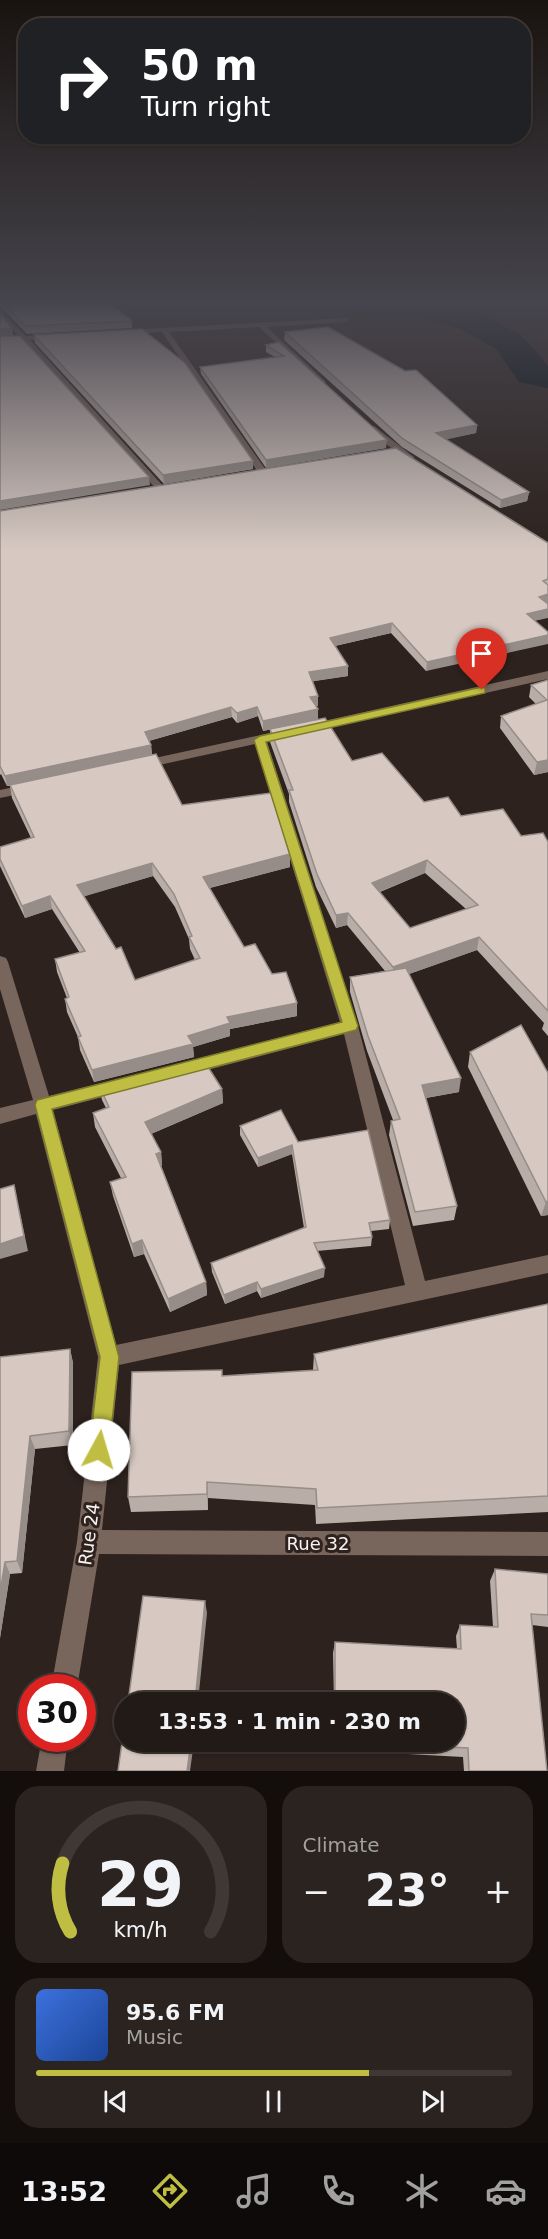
<!DOCTYPE html>
<meta charset="utf-8">
<style>
body{margin:0;font-family:"DejaVu Sans",sans-serif;background:#2a231f;color:#f1f3f6;height:100vh;display:flex;flex-direction:column;font-size:22px;white-space:nowrap}
*{box-sizing:border-box;margin:0}
p{font-size:20px;color:#a2a1a1}
.icon{flex:none;width:33px;height:33px;fill:none;stroke:currentColor;stroke-width:2;stroke-linecap:round;stroke-linejoin:round}
.map{position:relative;height:1771px;overflow:hidden}
.sheet{display:flex;flex-direction:column;gap:15px;padding:15px;background:#130e0c;flex:1}
.sheet>*{flex:none}
.banner{position:absolute;left:18px;top:18px;width:513px;height:126px;border-radius:24px;box-shadow:0 2px 4px #0004,0 0 0 2px #3f3835;background:#202124;color:#fff;overflow:hidden}
.speed{position:absolute;left:18px;top:1674px;display:flex;gap:12px;font-size:30px;font-weight:700;text-align:center}
.speed>*{display:grid;place-content:center;width:78px;height:78px;border-radius:50%;background:#221a16;box-shadow:0 2px 4px #0004,0 0 0 2px #3f3835;line-height:1}
.speed .limit{border:9px solid #d22;background:#fff;color:#111}
.pin{position:absolute;display:grid;place-items:center;width:51px;height:51px;color:#fff;margin:-62px -26px;border-radius:50% 50% 50% 0;rotate:-45deg;box-shadow:0 0 6px #0007}
.pin .icon{rotate:45deg}
.me{position:absolute;width:66px;margin:-33px;rotate:6deg;stroke-linejoin:round;filter:drop-shadow(0 0 4px #0008)}
.turn{display:flex;align-items:center;gap:21px;height:126px;padding:0 24px;font-size:27px}
.turn .icon{width:78px;height:78px;stroke-width:2.5}
.turn b{display:block;font-size:42px;line-height:51px}
.big{font-size:45px;font-weight:700;line-height:1.1}
.sheet .card{flex:1;display:flex;flex-direction:column;justify-content:center;gap:9px;min-width:0;padding:0 21px;border-radius:24px;background:#2a231f}
.sheet .dial{align-items:center;gap:0}
.dial svg{height:156px;overflow:visible;fill:none;stroke:#3f3835;stroke-width:7;stroke-linecap:round;text-anchor:middle}
.dial text{fill:#f1f3f6;stroke:none}
.song{display:flex;align-items:center;gap:18px}
.cover{width:72px;height:72px;border-radius:9px;background:linear-gradient(135deg,hsl(220 70% 55%),hsl(220 70% 35%))}
.played{height:6px;border-radius:3px;background:linear-gradient(90deg,#bfbe42 70%,#3f3835 70%)}
.keys{display:flex;justify-content:space-around;direction:ltr}
.heat{display:flex;justify-content:space-between;align-items:center;font-size:33px;direction:ltr}
.sheet .tiles{flex:1;display:grid;gap:15px;grid-template-columns:1fr 1fr}
.card:last-child{grid-column:span 2}
.trip{position:absolute;left:114px;top:1692px;width:351px;height:60px;border-radius:30px;background:#221a16;box-shadow:0 2px 4px #0004,0 0 0 2px #3f3835;font-weight:700;line-height:60px;text-align:center}
.tabs{display:flex;height:96px;justify-content:space-around;align-items:center;background:#0e0a09;color:#a2a1a1}
.tabs .icon{width:42px;height:42px}
.tabs .selected{color:#bfbe42}
.tabs b{font-size:27px;color:#f1f3f6}
.map>svg:first-child{display:block}
.lines{fill:none;stroke-linecap:round;stroke-linejoin:round}
.river{fill:#000d10;fill-rule:evenodd}
.minor{fill:#78655c;fill-rule:evenodd}
.wall{fill:#b9ada7;fill-rule:evenodd}
.shaded-wall{fill:#968d88}
.building{fill:#d7c9c2;stroke:#968d88;stroke-width:1.5;fill-rule:evenodd}
.route{fill:#bfbe42;stroke:#7c7c2b;stroke-width:1.5}
.labels{text-anchor:middle;dominant-baseline:central;stroke-width:6;stroke-linejoin:round;paint-order:stroke}
.near-street-label{font-size:18px;fill:#f8f1ee;stroke:#2d221d}
</style>
<div class="map">
<svg width="548" height="1771" viewBox="0 0 548 1771">
<rect width="100%" height="100%" fill="#2d221d"/>
<g class="lines">
<!-- river -->
<path class="river" d="M335 303H443L485 315 520 335 534 349 548 366V388L519 382 496 349 461 329 412 316 361 314 340 310Z"/>
<!-- minor -->
<g class="minor">
<path d="M0 310 26 336 57 334 54 338 30 340 164 487V491H158L22 341 0 342V338L18 336 0 316Z"/>
<path d="M349 318 346 322 267 327 325 381 326 383 322 385 259 327 169 332 268 473 263 476 260 475 162 332 126 334 122 332 126 330Z"/>
<path d="M368 426H374L414 457V461H408L368 430Z"/>
<path d="M548 671V679L311 732 305 728 311 724Z"/>
<path d="M270 733 276 737 267 742 358 1026 425 1281 548 1255V1273L119 1365 102 1530 548 1532V1556L99 1554 77 1688H51L77 1542 98 1357 36 1114 0 1124V1108L33 1100 0 989V956L6 958 8 962 49 1096 118 1079 124 1081 127 1086 124 1091 118 1093 53 1110 116 1345 405 1285 344 1034 188 1075 182 1073 179 1068 182 1063 188 1061 340 1022 255 744 141 769 134 765 141 761Z"/>
<path d="M29 784 36 788 34 791 0 798V790Z"/>
<path d="M42 1738H68L64 1771H36Z"/>
</g>
</g>
<!-- wall -->
<g class="wall">
<path d="M0 303H109L132 321V328L27 334 2 308H0Z"/>
<path d="M285 332 477 425 476 433 445 439 529 492 527 501 500 508 402 447 284 340Z"/>
<path d="M34 335 253 461V469L164 484 35 343Z"/>
<path d="M279 342 386 448 266 468 201 374 200 367 275 357 266 352V345Z"/>
<path d="M0 511 548 543V603L535 621 426 671 391 633 335 646 348 676 313 681 318 696V706H316L318 709V719L263 731 258 716 237 723 232 717 149 741 151 745 152 755 182 805 290 854V867L210 888 244 947 272 974 297 1016 230 1029V1036L193 1047 194 1057 94 1082 80 1050 78 1037 67 1012 65 999 67 998 57 972 55 959 80 953 52 909 25 918 0 866V847L31 838 12 798 10 786H7L1 774 0 775ZM153 876 175 907 189 939 190 949 195 960 135 980 84 896Z"/>
<path d="M548 680V772L534 775 500 728 501 716 536 704 529 697 531 685Z"/>
<path d="M270 729 352 761 424 802 461 816 521 836 548 842V1036L542 1029 544 1023 477 950 409 974 459 1092 426 1098 457 1206 454 1220 413 1226 389 1135 391 1121 393 1120 367 1051 350 992V977L385 971 347 925 336 928 316 887 289 802V794L270 742ZM425 873 466 909 410 928 380 892Z"/>
<path d="M521 1025 548 1215 541 1216 468 1067 470 1052Z"/>
<path d="M99 1085 222 1089 223 1103 151 1134 161 1152 162 1166H161L206 1282 207 1295 170 1312 144 1254 134 1257 113 1196 110 1182 121 1178 95 1127 93 1113 106 1108 102 1100Z"/>
<path d="M240 1126 298 1142 390 1220 389 1229 371 1231 372 1237 371 1246 317 1251 324 1277 261 1298 257 1291 225 1304 212 1272 211 1263 304 1228 292 1154 258 1167 240 1135Z"/>
<path d="M548 1304V1512L316 1524 315 1505 208 1498V1510L131 1512 128 1497 222 1376 313 1370 314 1354Z"/>
<path d="M70 1349 73 1363V1445L35 1449 22 1573 10 1574 0 1638V1357Z"/>
<path d="M495 1569 548 1574V1627L532 1625 547 1771H464L463 1757 334 1750V1742H454V1702H334L333 1653 335 1642 457 1649 456 1636 460 1625 493 1627 490 1581Z"/>
</g>
<!-- shaded-wall -->
<g class="shaded-wall">
<path d="M12 328 13 335 0 336V329Z"/>
<path d="M477 425 476 433 435 442 436 433Z"/>
<path d="M387 440 386 448 266 468V460Z"/>
<path d="M253 461V469L164 484 163 475Z"/>
<path d="M149 477 150 485 0 510V501Z"/>
<path d="M529 492 527 501 500 508 501 500Z"/>
<path d="M548 594V603L537 606 539 597Z"/>
<path d="M548 609V618L525 623 527 614Z"/>
<path d="M392 623 391 633 330 647V638Z"/>
<path d="M548 635V644L426 671 427 662Z"/>
<path d="M348 666V676L309 682V672Z"/>
<path d="M318 696V706L310 707V697Z"/>
<path d="M231 707 232 717 145 742V732Z"/>
<path d="M257 707 258 716 237 723V713Z"/>
<path d="M318 709V719L263 731V721Z"/>
<path d="M151 745 152 755 7 786 5 776Z"/>
<path d="M548 760V772L534 775 537 762Z"/>
<path d="M290 854V867L204 889 203 877Z"/>
<path d="M427 860 425 873 371 895 372 883Z"/>
<path d="M152 863 153 876 79 898 77 885Z"/>
<path d="M50 896 52 909 25 918 22 906Z"/>
<path d="M348 913 347 925 336 928V915Z"/>
<path d="M479 937 477 950 392 980 393 967Z"/>
<path d="M297 1003V1016L230 1029V1036L193 1047 194 1057 94 1082 92 1070 188 1036 227 1017Z"/>
<path d="M461 1078 459 1092 420 1099 422 1085Z"/>
<path d="M222 1089 223 1103 146 1136 145 1122Z"/>
<path d="M292 1145V1154L258 1167V1158Z"/>
<path d="M161 1152 162 1166 158 1168 156 1154Z"/>
<path d="M14 1185 28 1251 0 1259V1244Z"/>
<path d="M548 1201V1215L541 1216 546 1202Z"/>
<path d="M142 1240 144 1254 134 1257 132 1244Z"/>
<path d="M325 1268 324 1277 261 1298V1289Z"/>
<path d="M206 1282 207 1295 170 1312 168 1299Z"/>
<path d="M257 1282V1291L225 1304 224 1295Z"/>
<path d="M70 1349 73 1363V1445L69 1431Z"/>
<path d="M30 1436 35 1449 22 1573 17 1561Z"/>
<path d="M207 1482 208 1498V1510L207 1494Z"/>
<path d="M5 1562 10 1574 0 1638V1592Z"/>
<path d="M205 1601 207 1613 198 1702H195Z"/>
<path d="M191 1742H194L190 1771H187Z"/>
</g>
<!-- building -->
<g class="building">
<path d="M2 303H109L132 321 26 326Z"/>
<path d="M0 314 12 328 0 329Z"/>
<path d="M328 327 405 371 416 370 477 425 436 433 529 492 501 500 403 439 285 332Z"/>
<path d="M142 329 185 363 253 461 163 475 34 335Z"/>
<path d="M0 336H20L149 477 0 501Z"/>
<path d="M279 342 387 440 266 460 200 367 284 356 266 345Z"/>
<path d="M396 448 548 543V579L543 581 548 585V594L539 597 548 604V609L527 614 548 632V635L427 662 392 623 330 638 348 666 309 672 318 696 310 697 318 709 263 721 257 707 237 713 231 707 145 732 151 745 5 776 0 766V511Z"/>
<path d="M548 680V760L537 762 501 716 547 700 531 685Z"/>
<path d="M325 718 352 761 382 753 424 802 448 797 461 816 503 809 521 836 543 833 548 842V1011L479 937 393 967 348 913 336 915 317 874 289 790H293L270 729ZM427 860 478 905 410 928 372 883Z"/>
<path d="M156 754 182 805 271 793 290 854 203 877 244 947 255 944 272 974 286 972 297 1003 227 1017 230 1023 188 1036 193 1044 92 1070 78 1037 81 1036 65 999 69 997 55 959 85 951 50 896 22 906 0 859V847L34 837 10 785ZM152 863 174 894 192 936 189 937 200 958 135 980 121 947 116 949 77 885Z"/>
<path d="M406 968 461 1078 422 1085 457 1206 415 1212 391 1121 400 1119 368 1036 350 977Z"/>
<path d="M521 1025 548 1073V1201L546 1202 470 1052Z"/>
<path d="M203 1059 222 1089 145 1122 161 1152 156 1154 206 1282 168 1299 142 1240 132 1244 110 1182 126 1177 93 1113 109 1107 99 1085Z"/>
<path d="M281 1110 298 1142 368 1130 390 1220 369 1223 372 1237 314 1243 325 1268 261 1289 257 1282 224 1295 211 1263 306 1227 292 1145 258 1158 240 1126Z"/>
<path d="M14 1185 24 1236 0 1244V1189Z"/>
<path d="M548 1304V1496L317 1508 316 1489 207 1482V1494L128 1497 132 1372 222 1370V1376L318 1370 314 1354Z"/>
<path d="M70 1349 69 1431 30 1436 17 1561 5 1562 0 1592V1357Z"/>
<path d="M495 1569 548 1574V1615L531 1614 547 1771H469L468 1748 350 1742H454V1702H335V1642L461 1649 460 1625 498 1627Z"/>
<path d="M143 1596 205 1601 195 1702H128Z"/>
<path d="M124 1728V1742H191L187 1771H118Z"/>
</g>
<!-- sky -->
<linearGradient id="sky" x2="0" y2="1"><stop stop-color="#191310"/><stop offset="0.55" stop-color="#46444c"/><stop offset="1" stop-color="#46444c" stop-opacity="0"/></linearGradient>
<rect width="548" height="551" fill="url(#sky)"/>
<!-- route -->
<path class="route" d="M482 687 485 688V693L266 742 358 1026 356 1030 52 1109 119 1357 109 1450 106 1457 99 1460 92 1457 89 1450 100 1357 35 1105 37 1100 342 1022 254 740 260 736Z"/>
<g class="labels">
<!-- near-street labels -->
<g class="near-street-label">
<text transform="translate(89 1534) rotate(-82)">Rue 24</text>
<text x="318" y="1543">Rue 32</text>
</g>
</g>
</svg>
<div class="speed"><div class="limit">30</div></div>
<div class="pin" style="left:482px;top:690px;background:#d93025"><svg class="icon" aria-label="arrive" viewBox="0 0 24 24"><path d="M6 21V4h12l-3 4 3 4H6"/></svg></div>
<svg class="me" style="left:99px;top:1450px" viewBox="-20 -20 40 40"><circle r="19" fill="#fff"/><path d="M0-13L10 11 0 6-10 11z" fill="#bfbe42"/></svg>
<div class="trip">13:53 · 1 min · 230 m</div>
<div class="banner">
<div class="turn"><svg class="icon" aria-label="right" viewBox="0 0 24 24"><path d="M7 20v-9h11M14 6l5 5-5 5"/></svg><div><b>50 m</b>Turn right</div></div>
</div>
</div>
<section class="sheet">
<div class="tiles">
<div class="card dial"><svg viewBox="0 0 100 80">
<path d="M14 69A42 42 0 1 1 86 69"/>
<path d="M14 69A42 42 0 0 1 10 34" stroke="#bfbe42"/>
<text x="50" y="56" font-size="32" font-weight="700">29</text>
<text x="50" y="72" font-size="11">km/h</text>
</svg></div>
<div class="card"><p>Climate</p>
<div class="heat"><a>−</a><b class="big">23°</b><a>+</a></div>
</div>
<div class="card">
<div class="song"><i class="cover"></i><div><b>95.6 FM</b><p>Music</p></div></div>
<div class="played"></div>
<div class="keys"><svg class="icon" aria-label="previous" viewBox="0 0 24 24"><path d="M18 5L8 12l10 7zM5 5v14"/></svg><svg class="icon" aria-label="pause" viewBox="0 0 24 24"><path d="M8 5v14M16 5v14"/></svg><svg class="icon" aria-label="next" viewBox="0 0 24 24"><path d="M6 5l10 7-10 7zM19 5v14"/></svg></div>
</div>
</div>
</section>
<nav class="tabs">
<b>13:52</b>
<svg class="icon selected" aria-label="directions" viewBox="0 0 24 24"><path d="M12 3l9 9-9 9-9-9zM9 14v-3h6M13 9l2 2-2 2"/></svg>
<svg class="icon" aria-label="music" viewBox="0 0 24 24"><path d="M9 18V5l10-2v13"/><circle cx="6" cy="18" r="3"/><circle cx="16" cy="16" r="3"/></svg>
<svg class="icon" aria-label="phone" viewBox="0 0 24 24"><path d="M5 4h4l2 5-3 2q2 4 5 5l2-3 5 2v4C11 20 4 13 5 4z"/></svg>
<svg class="icon" aria-label="climate" viewBox="0 0 24 24"><path d="M12 3v18M4 7l16 10M4 17L20 7"/></svg>
<svg class="icon" aria-label="car" viewBox="0 0 24 24"><path d="M5 17H2v-5l4-1 3-4h7l3 4 3 1v5h-3M9 17h6M6 11h13"/><circle cx="7" cy="17" r="2"/><circle cx="17" cy="17" r="2"/></svg>
</nav>
